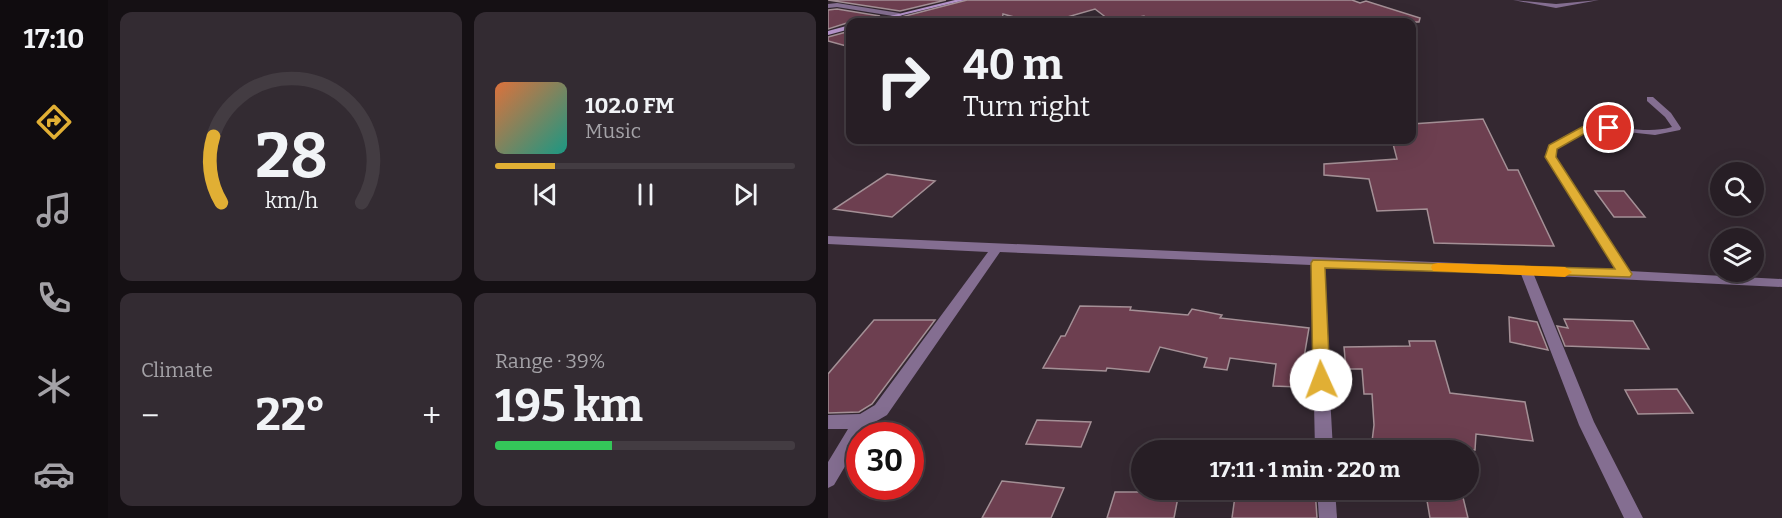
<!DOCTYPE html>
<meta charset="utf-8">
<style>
body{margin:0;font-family:Bitter,serif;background:#332b32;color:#f1f3f6;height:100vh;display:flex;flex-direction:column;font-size:22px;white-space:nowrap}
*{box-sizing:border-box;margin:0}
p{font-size:20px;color:#a4a2a7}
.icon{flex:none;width:33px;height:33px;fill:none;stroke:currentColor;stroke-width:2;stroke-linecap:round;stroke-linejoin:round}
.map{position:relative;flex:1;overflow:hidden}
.drawer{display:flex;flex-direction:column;gap:12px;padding:12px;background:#151014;width:720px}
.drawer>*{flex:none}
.guide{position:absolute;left:18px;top:18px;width:570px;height:126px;border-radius:12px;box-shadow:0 6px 24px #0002,0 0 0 2px #433c42;background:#271e25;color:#f1f3f6;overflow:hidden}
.buttons{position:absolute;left:882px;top:162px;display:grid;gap:12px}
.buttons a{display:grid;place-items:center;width:54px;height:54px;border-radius:50%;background:#271e25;box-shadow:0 6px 24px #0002,0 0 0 2px #433c42;font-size:30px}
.speed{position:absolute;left:18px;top:422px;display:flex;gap:12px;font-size:30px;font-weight:700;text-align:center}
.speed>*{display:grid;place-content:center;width:78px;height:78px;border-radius:50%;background:#271e25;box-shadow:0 6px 24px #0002,0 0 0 2px #433c42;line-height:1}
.speed .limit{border:9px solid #d22;background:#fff;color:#111}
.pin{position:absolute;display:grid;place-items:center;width:51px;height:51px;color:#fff;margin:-26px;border:3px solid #fff;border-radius:50%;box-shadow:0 2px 6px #0007}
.me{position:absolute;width:66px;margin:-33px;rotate:358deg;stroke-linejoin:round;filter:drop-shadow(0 0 4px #0008)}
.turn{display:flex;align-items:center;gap:21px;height:126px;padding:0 18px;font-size:27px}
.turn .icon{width:78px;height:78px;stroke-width:2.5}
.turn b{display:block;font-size:42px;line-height:51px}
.big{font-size:45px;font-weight:700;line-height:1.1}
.drawer .card{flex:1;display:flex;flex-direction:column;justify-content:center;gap:9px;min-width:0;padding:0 21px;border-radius:12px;background:#332b32}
.drawer .dial{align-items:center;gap:0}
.dial svg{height:156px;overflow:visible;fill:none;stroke:#433c42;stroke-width:7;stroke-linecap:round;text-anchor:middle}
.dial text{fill:#f1f3f6;stroke:none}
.song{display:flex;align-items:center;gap:18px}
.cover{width:72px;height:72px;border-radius:9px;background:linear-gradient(135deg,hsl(20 70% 55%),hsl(170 70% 35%))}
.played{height:6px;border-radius:3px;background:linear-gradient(90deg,#e1af34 20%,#433c42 20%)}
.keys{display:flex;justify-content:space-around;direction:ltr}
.heat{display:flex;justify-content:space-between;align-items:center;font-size:33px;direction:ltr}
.charge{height:9px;border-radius:4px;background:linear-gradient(90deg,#34c759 39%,#433c42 0)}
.drawer .tiles{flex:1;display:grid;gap:12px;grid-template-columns:repeat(2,1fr)}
.trip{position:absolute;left:303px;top:440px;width:348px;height:60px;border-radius:30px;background:#271e25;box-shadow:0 6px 24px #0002,0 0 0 2px #433c42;font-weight:700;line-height:60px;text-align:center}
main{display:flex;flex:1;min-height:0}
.menu{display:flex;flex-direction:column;width:108px;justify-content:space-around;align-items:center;background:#100c0f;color:#a4a2a7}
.menu .icon{width:42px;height:42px}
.menu .active{color:#e1af34}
.menu b{font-size:27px;color:#f1f3f6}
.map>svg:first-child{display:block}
.building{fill:#6d3f50;stroke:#a49096;stroke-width:1.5}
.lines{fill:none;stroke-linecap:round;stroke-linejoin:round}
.minor{fill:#846e91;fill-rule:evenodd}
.secondary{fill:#b593ca;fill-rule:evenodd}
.route{fill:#e1af34;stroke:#927222;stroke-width:1.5}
.slow{fill:#f59e0b}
</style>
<main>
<nav class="menu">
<b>17:10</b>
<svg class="icon active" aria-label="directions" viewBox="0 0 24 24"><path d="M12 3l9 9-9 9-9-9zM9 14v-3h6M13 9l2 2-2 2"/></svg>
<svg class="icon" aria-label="music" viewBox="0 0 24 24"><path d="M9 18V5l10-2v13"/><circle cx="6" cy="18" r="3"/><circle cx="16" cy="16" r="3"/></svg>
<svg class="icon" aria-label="phone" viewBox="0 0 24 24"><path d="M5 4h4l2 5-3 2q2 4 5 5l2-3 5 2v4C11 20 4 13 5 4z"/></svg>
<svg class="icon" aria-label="climate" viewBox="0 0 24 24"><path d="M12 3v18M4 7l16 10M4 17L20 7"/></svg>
<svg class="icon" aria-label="car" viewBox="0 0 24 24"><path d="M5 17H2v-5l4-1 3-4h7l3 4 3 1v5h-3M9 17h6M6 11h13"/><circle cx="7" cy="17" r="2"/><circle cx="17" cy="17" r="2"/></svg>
</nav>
<section class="drawer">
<div class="tiles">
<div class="card dial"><svg viewBox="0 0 100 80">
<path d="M14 69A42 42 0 1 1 86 69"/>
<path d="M14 69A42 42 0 0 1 10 35" stroke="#e1af34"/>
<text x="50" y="56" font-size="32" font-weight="700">28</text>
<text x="50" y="72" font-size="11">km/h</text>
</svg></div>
<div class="card">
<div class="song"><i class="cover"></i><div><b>102.0 FM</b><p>Music</p></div></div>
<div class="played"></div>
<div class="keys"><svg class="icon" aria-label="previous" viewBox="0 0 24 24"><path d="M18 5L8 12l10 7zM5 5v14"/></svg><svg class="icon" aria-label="pause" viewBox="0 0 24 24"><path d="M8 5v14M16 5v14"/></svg><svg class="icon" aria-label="next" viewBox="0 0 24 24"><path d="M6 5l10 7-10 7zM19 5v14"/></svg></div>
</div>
<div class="card"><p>Climate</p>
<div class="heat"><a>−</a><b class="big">22°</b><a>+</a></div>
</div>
<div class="card"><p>Range · 39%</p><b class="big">195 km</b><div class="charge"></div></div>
</div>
</section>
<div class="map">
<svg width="954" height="518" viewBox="0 0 954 518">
<rect width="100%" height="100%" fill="#342831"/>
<!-- building -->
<g class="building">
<path d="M0 0H118L72 11Z"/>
<path d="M139 0H524L532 3 538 1 592 18 591 22H318L316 16 284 22 267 9 222 22H204L175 14 174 22H54Z"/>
<path d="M9 9 52 16 37 20 36 22H22L0 29V10Z"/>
<path d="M22 31V47L0 41V37Z"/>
<path d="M655 119 680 170H690L726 246 606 243 599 209 549 211 541 179 496 175V164L569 159 564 140H584V124Z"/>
<path d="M59 174 107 181 64 217 6 209Z"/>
<path d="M767 191H796L817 217H786Z"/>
<path d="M252 306 303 307 302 310 360 315 364 309 394 315 392 318 481 328 471 387 445 386 448 364 402 358 399 370 376 367 379 358 332 347 321 372 279 368 278 371 215 368 233 336H237Z"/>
<path d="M681 317 709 322 720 350 682 342Z"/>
<path d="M736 319 805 321 821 349 737 346 729 326 740 328Z"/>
<path d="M46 320H107L44 404 31 412 0 413V374Z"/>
<path d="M581 341H607L622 393 697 402 705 441 648 434 647 450H543L546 425 544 394H536L534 369H518L516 347 582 346Z"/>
<path d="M849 389 865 413 810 414 797 390Z"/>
<path d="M209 420 263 422 253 447 198 444Z"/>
<path d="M174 481 236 488 223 518H154Z"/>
<path d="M408 489H487L489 518H404Z"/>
<path d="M597 489H633L640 518H602Z"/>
<path d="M287 492H351L346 518H279Z"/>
</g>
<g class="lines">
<!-- minor -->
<g class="minor">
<path d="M685 0 728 4 771 0 728 8Z"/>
<path d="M9 3 71 13 74 15 71 17 9 7 0 8V4Z"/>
<path d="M819 97H825L843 113 853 128 852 130 827 135 781 130 759 131 729 149 727 157 801 271 954 279V287L706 275 766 422 815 518H796L751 425 693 274 495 266 505 450H487L483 265 172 252 59 415 40 426 35 435H32V441L6 485 0 488V462L20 429H0V415L32 414 47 405 160 252 0 244V236L788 270 717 157C721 146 726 143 735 137 773 113 805 138 844 127L837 117 819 101Z"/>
<path d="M489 489H507L509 518H491Z"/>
</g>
<!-- secondary -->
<g class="secondary">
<path d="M127 0H137L46 22H38Z"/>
<path d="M22 25V29L0 35V31Z"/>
</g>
</g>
<!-- route -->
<path class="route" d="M781 125 786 128 784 130 759 132 729 149 728 157 802 271 804 274 802 277 497 268 502 380 499 385 493 387 487 385 485 380 483 263 485 260 787 269 717 157 721 145 754 127Z"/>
<!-- slow -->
<path class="slow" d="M610 263 737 267 744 272 737 277 605 271 603 267 605 264Z"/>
</svg>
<div class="buttons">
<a><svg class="icon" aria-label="search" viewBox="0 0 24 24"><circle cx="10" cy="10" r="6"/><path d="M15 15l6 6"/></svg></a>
<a><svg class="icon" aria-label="layers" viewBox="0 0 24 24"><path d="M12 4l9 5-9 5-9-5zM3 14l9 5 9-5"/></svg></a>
</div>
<div class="speed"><div class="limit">30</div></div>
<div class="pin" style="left:781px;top:128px;background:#d93025"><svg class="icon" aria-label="arrive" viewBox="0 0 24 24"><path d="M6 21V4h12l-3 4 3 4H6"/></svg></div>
<svg class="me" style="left:493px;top:380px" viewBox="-20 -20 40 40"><circle r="19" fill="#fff"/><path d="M0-13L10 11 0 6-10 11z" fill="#e1af34"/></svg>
<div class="trip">17:11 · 1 min · 220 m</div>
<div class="guide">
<div class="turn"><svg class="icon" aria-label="right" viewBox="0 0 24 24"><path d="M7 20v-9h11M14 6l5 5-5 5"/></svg><div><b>40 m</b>Turn right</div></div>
</div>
</div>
</main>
